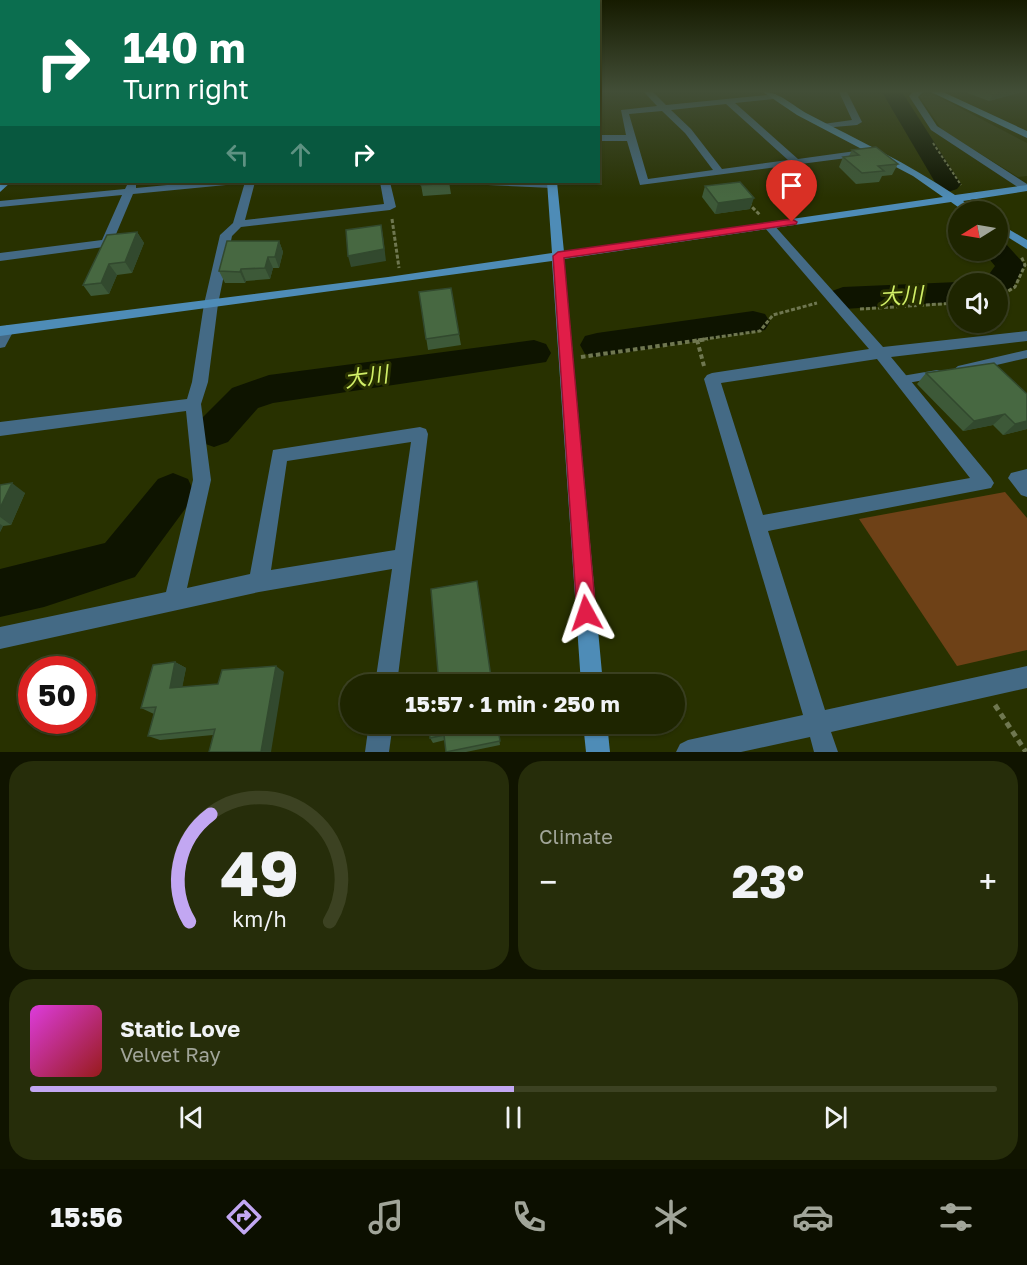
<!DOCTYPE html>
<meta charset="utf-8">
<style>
body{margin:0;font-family:"Golos Text","Noto Sans JP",sans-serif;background:#262d0a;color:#f1f3f6;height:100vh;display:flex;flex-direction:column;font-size:22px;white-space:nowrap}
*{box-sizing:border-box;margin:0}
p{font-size:20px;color:#a1a599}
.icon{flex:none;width:33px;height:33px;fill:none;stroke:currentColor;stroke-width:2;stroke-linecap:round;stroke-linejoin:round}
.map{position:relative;height:752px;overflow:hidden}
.details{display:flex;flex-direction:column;gap:9px;padding:9px;background:#101400;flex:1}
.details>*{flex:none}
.hud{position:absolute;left:0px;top:0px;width:600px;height:183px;box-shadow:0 2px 4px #0004,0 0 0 2px #3c4222;background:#0b6e4f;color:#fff;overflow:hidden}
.needle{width:39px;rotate:259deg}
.fabs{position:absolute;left:948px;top:201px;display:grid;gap:12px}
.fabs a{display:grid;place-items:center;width:60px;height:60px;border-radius:50%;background:#1e2500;box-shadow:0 2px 4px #0004,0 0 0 2px #3c4222;font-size:30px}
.speed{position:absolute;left:18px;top:656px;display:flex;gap:12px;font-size:30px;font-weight:700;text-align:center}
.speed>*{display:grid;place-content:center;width:78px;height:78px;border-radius:50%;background:#1e2500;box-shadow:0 2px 4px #0004,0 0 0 2px #3c4222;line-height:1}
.speed .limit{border:9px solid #d22;background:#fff;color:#111}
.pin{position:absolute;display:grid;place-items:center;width:51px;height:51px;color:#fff;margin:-62px -26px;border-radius:50% 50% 50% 0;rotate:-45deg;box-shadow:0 0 6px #0007}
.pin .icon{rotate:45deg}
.me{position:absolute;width:66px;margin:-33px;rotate:355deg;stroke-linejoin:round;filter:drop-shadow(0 0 4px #0008)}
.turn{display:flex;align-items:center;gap:21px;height:126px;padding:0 24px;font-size:27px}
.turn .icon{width:78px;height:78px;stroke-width:2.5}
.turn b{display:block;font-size:42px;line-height:51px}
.lanes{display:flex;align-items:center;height:57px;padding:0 24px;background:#0003;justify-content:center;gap:30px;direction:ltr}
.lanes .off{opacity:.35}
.big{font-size:45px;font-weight:700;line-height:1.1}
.details .widget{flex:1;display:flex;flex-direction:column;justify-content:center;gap:9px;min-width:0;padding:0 21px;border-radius:24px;background:#262d0a}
.details .dial{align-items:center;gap:0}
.dial svg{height:156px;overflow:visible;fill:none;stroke:#3c4222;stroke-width:7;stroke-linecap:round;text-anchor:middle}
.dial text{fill:#f1f3f6;stroke:none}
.song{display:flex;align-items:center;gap:18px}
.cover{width:72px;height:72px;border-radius:9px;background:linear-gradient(135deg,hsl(300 70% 55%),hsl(0 70% 35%))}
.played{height:6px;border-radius:3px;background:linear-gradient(90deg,#c2a7f2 50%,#3c4222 50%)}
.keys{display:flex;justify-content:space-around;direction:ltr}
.heat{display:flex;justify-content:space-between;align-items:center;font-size:33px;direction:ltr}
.details .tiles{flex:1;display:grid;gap:9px;grid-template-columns:1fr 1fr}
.widget:last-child{grid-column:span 2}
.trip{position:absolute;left:340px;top:674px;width:345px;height:60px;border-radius:30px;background:#1e2500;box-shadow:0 2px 4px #0004,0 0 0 2px #3c4222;font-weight:700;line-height:60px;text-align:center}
.dock{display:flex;height:96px;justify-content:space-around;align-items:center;background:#0c0f00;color:#a1a599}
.dock .icon{width:42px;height:42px}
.dock .active{color:#c2a7f2}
.dock b{font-size:27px;color:#f1f3f6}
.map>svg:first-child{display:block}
.built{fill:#323c11}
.green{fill:#6e4117}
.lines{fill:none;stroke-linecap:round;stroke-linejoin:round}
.river{fill:#0e1400;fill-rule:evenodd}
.path-far3{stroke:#6f7750;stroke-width:2;stroke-dasharray:3 2;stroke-linecap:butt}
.path-far2{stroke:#6f7750;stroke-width:3;stroke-dasharray:4 2;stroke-linecap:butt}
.path-far1{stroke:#6f7750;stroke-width:4;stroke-dasharray:4.5 3;stroke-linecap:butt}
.path{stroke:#6f7750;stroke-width:5;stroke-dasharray:6 4.5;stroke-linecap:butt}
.lane{fill:#446a85;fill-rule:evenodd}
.street{fill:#446a85;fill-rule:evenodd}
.secondary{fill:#4e8cb7;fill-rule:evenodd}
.wall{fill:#3d5938}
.shaded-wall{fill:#32492e}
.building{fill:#476841;stroke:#32492e;stroke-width:1.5}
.route{fill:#e11d48;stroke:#92132f;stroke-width:1.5}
.labels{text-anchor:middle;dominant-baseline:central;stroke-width:6;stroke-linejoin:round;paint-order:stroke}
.water-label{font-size:22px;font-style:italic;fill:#d1ef67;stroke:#283100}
</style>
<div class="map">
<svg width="1027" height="752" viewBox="0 0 1027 752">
<rect width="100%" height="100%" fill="#283100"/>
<!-- built -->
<path class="built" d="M923 94 935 95 1027 143V176L1018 177 942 130 919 96Z"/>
<!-- green -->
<path class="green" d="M1005 492 1027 518V650L957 666 859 519Z"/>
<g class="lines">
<!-- river -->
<g class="river">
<path d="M882 92H902L961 184 957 189 948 192 939 189Z"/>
<path d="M998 242 1006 244 1025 265 1013 288 998 294V284H982L995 266 982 250H998Z"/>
<path d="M958 282 965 284H958V302L843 309 832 305 827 298 832 291 843 287Z"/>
<path d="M753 311 765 314 770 322 765 330 597 357 585 354 580 345 585 336 597 333Z"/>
<path d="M534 340 546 344 551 353 546 362 273 403 258 408 228 442 214 447 200 442 194 431 200 420 232 388 269 375Z"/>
<path d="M173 473 188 479 194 492 188 505 135 577 44 607 0 617V569L105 543 158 479Z"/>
</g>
<!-- path-far3 -->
<path class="path-far3" d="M933 143 961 185"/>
<!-- path-far2 -->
<g class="path-far2">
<path d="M748 203 760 215"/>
<path d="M392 219 399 268"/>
<path d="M998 297 1015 287 1025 265 1021 256"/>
<path d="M860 309 958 303"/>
<path d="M698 340 760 331 773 315 817 303"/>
</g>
<!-- path-far1 -->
<g class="path-far1">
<path d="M697 340 704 366"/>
<path d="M581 357 708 339"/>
</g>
<!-- path -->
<path class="path" d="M995 705 1026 752"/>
<!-- lane -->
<g class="lane">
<path d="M1027 350V358L958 374 953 370 958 366Z"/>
<path d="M937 370 941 371 942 374 941 377 902 384 898 383 897 380 898 377 902 376Z"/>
</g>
<!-- street -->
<g class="street">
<path d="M644 92H653L666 105 776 94 777 96 773 99 735 103 798 159 870 149 875 152 870 155 640 185 627 141H598V135H626L621 110 657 106ZM726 104 788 160 722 169 691 129 671 110ZM662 111 685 133 713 170 648 179 629 114Z"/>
<path d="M839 92H847L862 122 857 125 823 128V124L852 120Z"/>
<path d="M913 92H923L918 97 937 126 1027 184V191L1022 190 931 130 909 96Z"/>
<rect x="0" y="131" width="2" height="6"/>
<path d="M199 182H231L226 185 133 194 111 246 0 261V253L102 240 122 195 0 207V201L125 189 128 183H136V188Z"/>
<path d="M245 182H255L245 220 384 204 380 182H390L396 207 390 210 241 227 232 236 218 304 208 382 201 404 211 480 187 588 250 574 273 450 420 427 426 429 428 434 397 684H375L392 569 259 592 0 649V627L166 592 193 480 186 411 0 436V422L187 399 192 382 204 304 220 235 233 223ZM411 442 395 550 271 570 287 461Z"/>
<path d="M483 182H545L557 185 552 188 488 185Z"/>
<path d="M769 223 773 224 883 347 1027 331V341L891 357 991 478 994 483 991 488 768 531 825 710 1027 666V688L831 732 838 752H814L810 737 741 752H676L680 744 688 740 803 715 704 379 707 375 712 373 869 349 765 228V224ZM877 359 970 478 763 515 721 383Z"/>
<path d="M7 325 14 330 5 347 0 348V330Z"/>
<path d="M1027 469V497L1021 495 1008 478 1011 473Z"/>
<path d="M369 723H393L389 752H365Z"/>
</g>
<!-- secondary -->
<g class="secondary">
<path d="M763 92C780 92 793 106 808 114 858 140 909 164 955 195L1027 185V191L963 201 978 212H965L951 202 564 259 603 684H581L552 261 0 336V326L388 277 552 253 547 182H557L564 252 943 197 913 176 797 115Z"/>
<path d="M931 92H943L1027 131V138Z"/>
<path d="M2 181 11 182 0 192V182Z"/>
<path d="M998 223 1027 240V249L998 231Z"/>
<path d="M583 723H607L610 752H586Z"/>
</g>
</g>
<!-- wall -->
<g class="wall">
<path d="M965 92H1022L989 101Z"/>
<path d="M852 150 898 164 892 175 882 176 879 182 856 184 839 167 843 157 849 156Z"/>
<path d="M449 182 451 194 423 196 421 185Z"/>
<path d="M705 186 750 209 715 214 702 197Z"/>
<path d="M137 232 144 243 132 273 117 275 109 294 91 296 83 285Z"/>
<path d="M279 241 283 252 279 268H273L270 279 246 281 245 283H225L219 271Z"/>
<path d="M419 292 459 334 461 345 428 350Z"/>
<path d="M994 363 1027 429 1003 435 993 425 963 431 917 384 926 373Z"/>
<path d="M0 485 25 493 11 525 3 526 0 532Z"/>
<path d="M175 662 186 668 182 687 218 684 284 672 213 735 160 740 148 736 154 714 141 708Z"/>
<path d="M497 723 500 745 466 752H446L445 740 433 743 430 738Z"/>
</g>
<!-- shaded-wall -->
<g class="shaded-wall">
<path d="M1003 92H1022L989 101 993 95Z"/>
<path d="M754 198 750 209 715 214 718 203Z"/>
<path d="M381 225 383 236 386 261 351 267 348 256Z"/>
<path d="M137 232 144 243 132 273 125 262Z"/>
<path d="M279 241 283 252 279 268 275 257Z"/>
<path d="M268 257 273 268 270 279 265 268Z"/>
<path d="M109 264 117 275 109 294 101 283Z"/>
<path d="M241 269 246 281 245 283 240 272Z"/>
<path d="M1005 414 993 425 963 431 974 421Z"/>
<path d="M1027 421V429L1003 435 1015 424Z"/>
<path d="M12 483 25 493 11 525 0 517V508Z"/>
<path d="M0 524 3 526 0 532Z"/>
<path d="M175 662 186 668 181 694 170 688Z"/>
<path d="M276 666 284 672 271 752H261Z"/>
</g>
<!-- building -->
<g class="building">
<path d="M986 92H1003L993 95Z"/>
<path d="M876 147 898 164 878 166 884 171 862 173 843 157 859 155 852 150Z"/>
<path d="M421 182H449L450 183 421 185Z"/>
<path d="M740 182 754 198 718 203 705 186Z"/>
<path d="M381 225 384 249 348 256 346 230Z"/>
<path d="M137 232 125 262 109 264 101 283 83 285 107 235Z"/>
<path d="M227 241H279L275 257H268L265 268 241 269 240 272 219 271Z"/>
<path d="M451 288 459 334 426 339 419 292Z"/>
<path d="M994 363 1027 394V421L1015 424 1005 414 974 421 926 373Z"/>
<path d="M12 483 0 508V485Z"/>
<path d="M477 581 492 684H439L431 589Z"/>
<path d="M175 662 170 688 218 684 222 670 276 666 261 752H209L215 729 148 736 156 707 141 708 153 665Z"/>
<path d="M429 723H497L500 741 446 752 444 735 430 738Z"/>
</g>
<!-- sky -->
<linearGradient id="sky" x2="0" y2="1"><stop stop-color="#161b00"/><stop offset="0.46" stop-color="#424e37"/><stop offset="1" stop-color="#424e37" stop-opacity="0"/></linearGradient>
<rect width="1027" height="198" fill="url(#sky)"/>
<!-- route -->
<path class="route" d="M792 219 797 222 796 224 564 258 596 613 593 619 586 622 580 619 577 613 553 256 558 252Z"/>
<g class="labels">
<!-- water labels -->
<g class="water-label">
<text transform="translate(901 295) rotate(-3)">大川</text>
<text transform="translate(366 376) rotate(-8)">大川</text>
</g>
</g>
</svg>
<div class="fabs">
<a><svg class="needle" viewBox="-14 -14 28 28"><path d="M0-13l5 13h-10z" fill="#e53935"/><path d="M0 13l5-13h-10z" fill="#a1a599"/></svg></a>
<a><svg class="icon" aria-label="sound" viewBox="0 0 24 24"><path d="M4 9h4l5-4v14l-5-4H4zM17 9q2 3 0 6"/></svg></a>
</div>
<div class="speed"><div class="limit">50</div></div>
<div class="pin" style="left:792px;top:222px;background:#d93025"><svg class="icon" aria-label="arrive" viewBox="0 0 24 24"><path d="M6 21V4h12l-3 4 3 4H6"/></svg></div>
<svg class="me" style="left:586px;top:613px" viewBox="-20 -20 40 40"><path d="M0-17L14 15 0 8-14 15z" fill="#e11d48" stroke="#fff" stroke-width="4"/></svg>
<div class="trip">15:57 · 1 min · 250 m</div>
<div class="hud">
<div class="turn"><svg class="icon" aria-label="right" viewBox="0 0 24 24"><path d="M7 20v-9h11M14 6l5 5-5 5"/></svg><div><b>140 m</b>Turn right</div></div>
<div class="lanes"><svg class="icon off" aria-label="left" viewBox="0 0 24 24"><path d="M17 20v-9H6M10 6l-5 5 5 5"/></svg><svg class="icon off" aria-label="ahead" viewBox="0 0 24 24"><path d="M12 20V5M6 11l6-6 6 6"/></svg><svg class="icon" aria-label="right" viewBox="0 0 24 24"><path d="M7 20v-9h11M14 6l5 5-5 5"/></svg></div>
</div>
</div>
<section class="details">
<div class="tiles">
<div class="widget dial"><svg viewBox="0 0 100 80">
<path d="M14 69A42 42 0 1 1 86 69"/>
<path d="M14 69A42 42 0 0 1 25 14" stroke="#c2a7f2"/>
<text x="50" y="56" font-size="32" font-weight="700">49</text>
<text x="50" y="72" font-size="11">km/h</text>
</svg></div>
<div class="widget"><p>Climate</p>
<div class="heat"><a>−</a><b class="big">23°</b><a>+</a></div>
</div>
<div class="widget">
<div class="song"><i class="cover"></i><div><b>Static Love</b><p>Velvet Ray</p></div></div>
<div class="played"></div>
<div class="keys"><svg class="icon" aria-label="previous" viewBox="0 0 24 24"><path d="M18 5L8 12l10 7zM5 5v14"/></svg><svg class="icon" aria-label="pause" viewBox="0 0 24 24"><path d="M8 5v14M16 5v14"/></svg><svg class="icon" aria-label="next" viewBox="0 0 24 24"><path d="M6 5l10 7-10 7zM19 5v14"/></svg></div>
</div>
</div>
</section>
<nav class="dock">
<b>15:56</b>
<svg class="icon active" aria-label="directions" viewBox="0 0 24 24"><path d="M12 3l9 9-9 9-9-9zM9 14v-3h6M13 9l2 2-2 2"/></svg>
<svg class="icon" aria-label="music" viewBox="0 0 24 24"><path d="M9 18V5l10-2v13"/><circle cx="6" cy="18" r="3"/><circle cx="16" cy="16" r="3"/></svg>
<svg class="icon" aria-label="phone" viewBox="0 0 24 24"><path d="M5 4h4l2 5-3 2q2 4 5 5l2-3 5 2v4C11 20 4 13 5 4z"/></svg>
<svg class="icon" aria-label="climate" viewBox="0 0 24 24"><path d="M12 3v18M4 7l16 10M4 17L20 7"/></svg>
<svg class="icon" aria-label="car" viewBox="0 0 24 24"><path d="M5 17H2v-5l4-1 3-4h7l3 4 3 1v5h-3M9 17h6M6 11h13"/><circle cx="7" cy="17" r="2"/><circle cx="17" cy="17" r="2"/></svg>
<svg class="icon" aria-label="filters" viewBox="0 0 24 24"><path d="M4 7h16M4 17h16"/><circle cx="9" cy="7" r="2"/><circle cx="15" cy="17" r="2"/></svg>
</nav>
